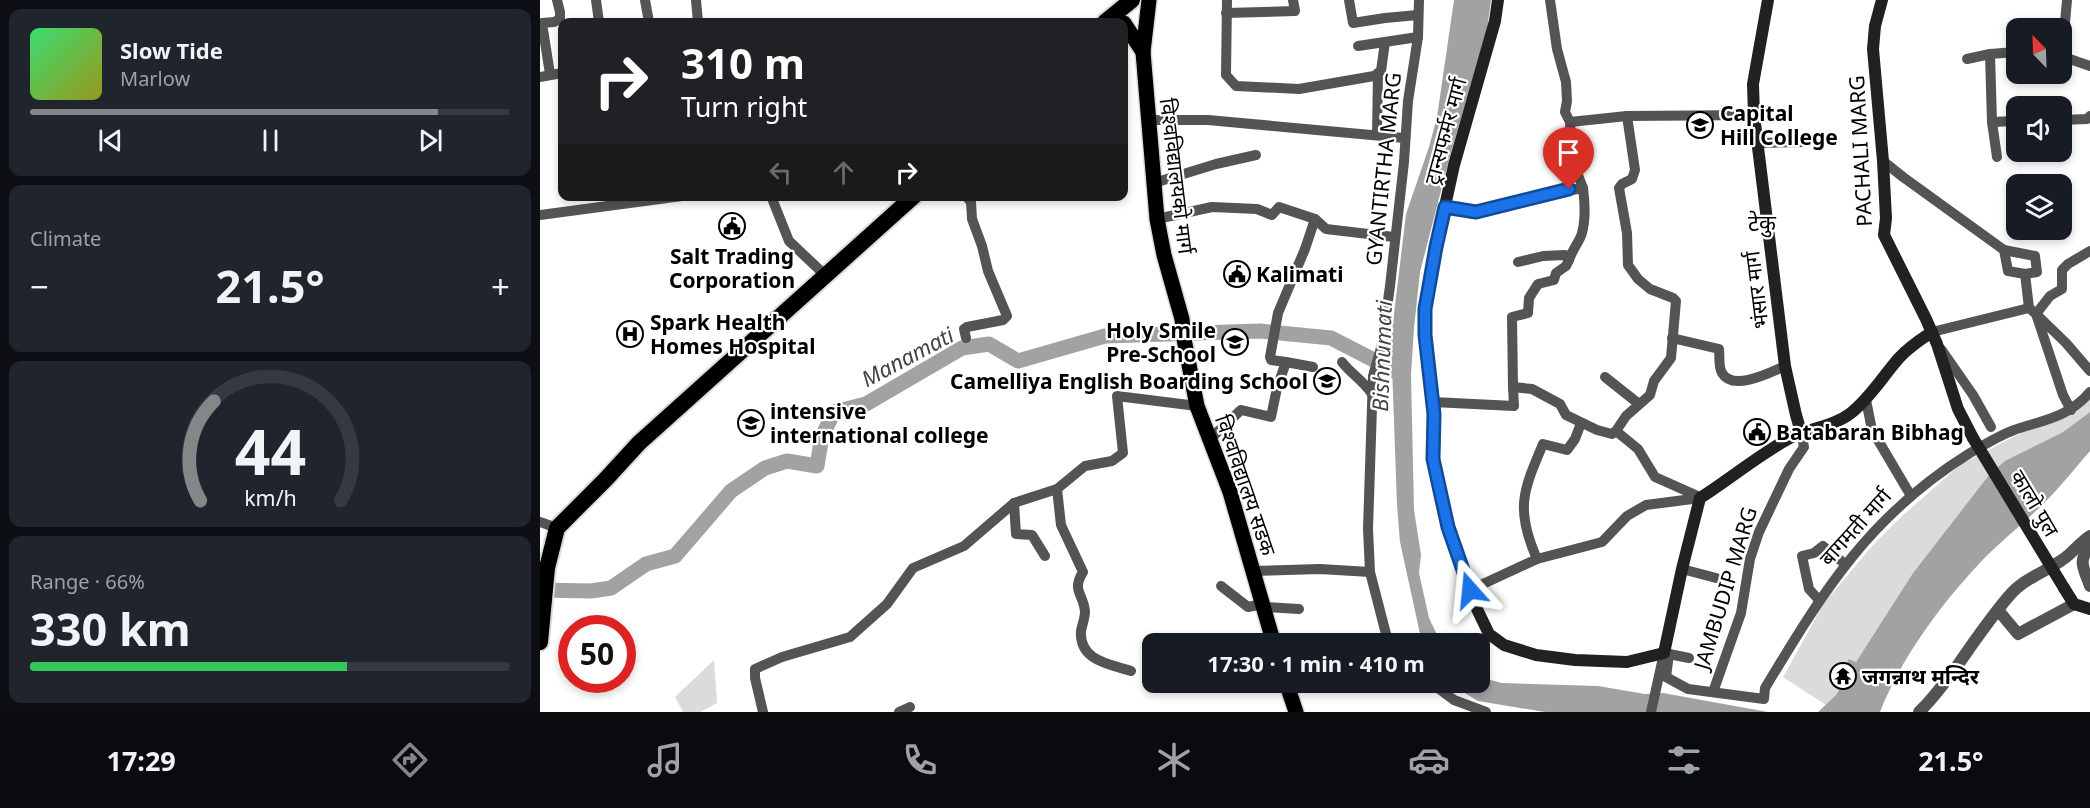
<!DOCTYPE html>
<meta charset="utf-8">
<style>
body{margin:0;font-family:"Noto Sans","Noto Sans Devanagari",sans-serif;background:#20242c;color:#f1f3f6;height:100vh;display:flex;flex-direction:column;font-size:22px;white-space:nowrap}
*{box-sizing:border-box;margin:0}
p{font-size:20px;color:#9ea1a6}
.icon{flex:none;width:33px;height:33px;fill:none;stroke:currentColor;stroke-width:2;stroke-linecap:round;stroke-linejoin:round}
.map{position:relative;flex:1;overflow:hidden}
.drawer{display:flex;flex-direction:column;gap:9px;padding:9px;background:#0d0f14;width:540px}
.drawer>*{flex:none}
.banner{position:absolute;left:18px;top:18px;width:570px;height:183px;border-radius:12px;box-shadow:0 3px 9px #0003;background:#202124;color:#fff;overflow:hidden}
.needle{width:39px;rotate:337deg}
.fabs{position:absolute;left:1466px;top:18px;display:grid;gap:12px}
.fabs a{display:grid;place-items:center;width:66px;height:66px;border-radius:12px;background:#171b24;box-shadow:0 3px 9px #0003;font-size:30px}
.speed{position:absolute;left:18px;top:615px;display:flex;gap:12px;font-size:30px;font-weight:700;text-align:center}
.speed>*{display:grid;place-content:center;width:78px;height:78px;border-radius:50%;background:#171b24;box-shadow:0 3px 9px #0003;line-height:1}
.speed .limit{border:9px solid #d22;background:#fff;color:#111}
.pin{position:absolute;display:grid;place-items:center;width:51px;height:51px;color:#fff;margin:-62px -26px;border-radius:50% 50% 50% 0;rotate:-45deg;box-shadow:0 0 6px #0007}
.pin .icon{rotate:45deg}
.me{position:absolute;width:66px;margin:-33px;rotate:342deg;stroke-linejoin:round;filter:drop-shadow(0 0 4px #0008)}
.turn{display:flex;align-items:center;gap:21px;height:126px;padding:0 24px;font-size:27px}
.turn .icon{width:78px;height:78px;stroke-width:2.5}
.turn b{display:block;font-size:42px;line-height:51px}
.lanes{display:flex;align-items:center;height:57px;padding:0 24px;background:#0003;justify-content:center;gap:30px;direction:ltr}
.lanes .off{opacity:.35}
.big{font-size:45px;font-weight:700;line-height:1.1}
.drawer .tile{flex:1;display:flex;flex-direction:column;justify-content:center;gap:9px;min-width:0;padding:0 21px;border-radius:12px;background:#20242c}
.drawer .dial{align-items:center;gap:0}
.dial svg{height:156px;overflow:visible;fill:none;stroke:#363941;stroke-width:7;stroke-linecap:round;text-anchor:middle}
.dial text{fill:#f1f3f6;stroke:none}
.song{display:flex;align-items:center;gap:18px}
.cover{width:72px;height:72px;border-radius:9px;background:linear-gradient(135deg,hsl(140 70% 55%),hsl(60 70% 35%))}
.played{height:6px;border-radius:3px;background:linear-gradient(90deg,#858687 85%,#363941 85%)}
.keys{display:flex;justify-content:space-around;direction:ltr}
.heat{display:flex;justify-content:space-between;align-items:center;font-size:33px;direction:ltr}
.charge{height:9px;border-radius:4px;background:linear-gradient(90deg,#34c759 66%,#363941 0)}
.trip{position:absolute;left:602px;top:633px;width:348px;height:60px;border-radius:12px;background:#171b24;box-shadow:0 3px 9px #0003;font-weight:700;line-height:60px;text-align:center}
.tabs{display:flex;height:96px;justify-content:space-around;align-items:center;background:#090b0e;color:#9ea1a6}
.tabs .icon{width:42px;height:42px}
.tabs .selected{color:#858687}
.tabs b{font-size:27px;color:#f1f3f6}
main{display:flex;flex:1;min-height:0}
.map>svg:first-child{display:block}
.green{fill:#dbdbdb}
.water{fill:#a2a2a2}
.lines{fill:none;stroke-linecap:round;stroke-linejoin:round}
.river{stroke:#a2a2a2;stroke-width:15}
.primary-casing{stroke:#dbdbdb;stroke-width:18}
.trunk-casing{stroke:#dbdbdb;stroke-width:20}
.minor{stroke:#545454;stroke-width:10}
.tertiary{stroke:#545454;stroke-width:12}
.secondary{stroke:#212121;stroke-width:12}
.primary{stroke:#000;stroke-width:15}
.trunk{stroke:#000;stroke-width:16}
.secondary-bridge{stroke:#212121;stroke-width:12}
.route-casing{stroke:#114b97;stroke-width:15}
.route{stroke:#1a73e8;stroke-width:10}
.labels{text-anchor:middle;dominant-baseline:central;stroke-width:4.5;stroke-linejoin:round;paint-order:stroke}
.poi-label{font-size:21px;font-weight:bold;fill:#000;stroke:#fff;text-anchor:start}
.street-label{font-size:21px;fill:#000;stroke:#fff}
.neighbourhood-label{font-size:22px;fill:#000;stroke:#fff}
.water-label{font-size:22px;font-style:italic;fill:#434343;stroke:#fff}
</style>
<main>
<section class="drawer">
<div class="tile">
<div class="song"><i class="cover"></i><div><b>Slow Tide</b><p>Marlow</p></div></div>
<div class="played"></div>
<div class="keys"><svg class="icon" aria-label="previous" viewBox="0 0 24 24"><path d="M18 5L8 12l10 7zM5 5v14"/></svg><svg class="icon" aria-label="pause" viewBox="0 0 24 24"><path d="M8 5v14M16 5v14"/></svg><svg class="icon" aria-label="next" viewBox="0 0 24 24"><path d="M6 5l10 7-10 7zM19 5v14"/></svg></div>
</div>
<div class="tile"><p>Climate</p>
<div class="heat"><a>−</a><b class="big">21.5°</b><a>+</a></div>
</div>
<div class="tile dial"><svg viewBox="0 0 100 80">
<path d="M14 69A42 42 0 1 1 86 69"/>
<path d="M14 69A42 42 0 0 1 21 18" stroke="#858687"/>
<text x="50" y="56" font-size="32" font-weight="700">44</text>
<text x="50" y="72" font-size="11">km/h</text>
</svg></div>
<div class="tile"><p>Range · 66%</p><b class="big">330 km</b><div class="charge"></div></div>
</section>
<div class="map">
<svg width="1550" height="712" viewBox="0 0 1550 712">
<rect width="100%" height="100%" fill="#fff"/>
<!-- green -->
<g class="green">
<path d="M1550 400V412L1523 432 1466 461 1449 475 1373 573 1316 662 1309 659 1302 669 1309 674 1296 695 1286 705 1243 677 1284 603 1333 545 1361 517 1420 465 1477 435 1536 412Z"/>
<path d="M174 660 177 703 160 712H143L135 697Z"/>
</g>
<!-- water -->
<g class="water">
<path d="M914 0H951L947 30 911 152 880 272 874 328 871 375 874 510 881 555 879 573 889 618 901 643H882L860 542 857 505 851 339 866 214 889 147 897 117Z"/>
<path d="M1550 412V451C1536 467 1522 485 1507 500 1485 523 1458 543 1437 566 1398 608 1361 659 1340 712H1278L1296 695 1309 674 1302 669 1309 659 1316 662 1373 573 1449 475 1465 461 1523 432Z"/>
<path d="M939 677 962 683 1058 686 1105 694 1123 693 1228 712H1005L938 701 908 683 939 682Z"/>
</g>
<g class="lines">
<!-- river -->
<path class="river" d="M0 590 51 591 71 588 106 564 135 556 191 491 225 468 247 461 277 466 282 436 294 412 326 404 422 348 449 344 478 361 565 336 720 331 791 338 861 374"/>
<defs>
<g id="primary">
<path d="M609 0 603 52 617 219 624 255 642 319 644 339 657 406 690 492 734 644"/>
<path d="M584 23 603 52"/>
<path d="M746 682 756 712"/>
</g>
<g id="trunk">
<path d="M565 22 592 0"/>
<path d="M0 642 7 568 17 528 66 479 99 443 374 196"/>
</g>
</defs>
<!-- primary casing -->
<use href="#primary" class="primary-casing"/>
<!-- trunk casing -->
<use href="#trunk" class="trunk-casing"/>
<!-- minor -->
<g class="minor">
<path d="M56 0 59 22"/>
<path d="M105 0 109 22"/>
<path d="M156 0 158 22"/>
<path d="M687 0 686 75 696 86 759 89 834 76 841 71 845 42"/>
<path d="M809 0 813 23 845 18 878 15"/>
<path d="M1010 0 1017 49 1026 82 1027 101 1025 112 1030 122 1031 144 1036 170 1043 188"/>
<path d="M686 13 755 11 753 0"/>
<path d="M818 46 878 37"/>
<path d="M1450 54 1452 122 1457 157"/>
<path d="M1521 56 1550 66"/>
<path d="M1522 56 1527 0"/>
<path d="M1427 59 1450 54 1476 52"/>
<path d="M10 74 2 23 14 22 20 19V12L17 0"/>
<path d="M0 77 22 73"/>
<path d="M607 120H668L864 138"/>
<path d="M1521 120 1547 119 1550 116"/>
<path d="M1030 122 1087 116 1214 115"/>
<path d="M1452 122 1476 121"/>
<path d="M837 135 838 73"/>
<path d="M1217 143 1265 142"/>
<path d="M1343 161 1363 177 1464 250 1468 271 1485 274 1489 308"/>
<path d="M614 183 676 164 716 155"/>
<path d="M231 196 249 241 285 275"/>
<path d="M905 207 936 212 993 197 1043 188C1045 203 1046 218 1042 233 1040 241 1032 250 1029 260L1025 255 1003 256 978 262"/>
<path d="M0 215 142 196"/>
<path d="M617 219 672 207 717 209 732 215 739 207 775 219 786 229 854 237"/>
<path d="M1464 250 1495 256 1497 272 1485 274"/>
<path d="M1029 260 1026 266 1016 273 1014 280 998 284 989 298 988 313 972 317 973 387 992 389 1020 404 1026 415 1057 430 1072 434 1076 431"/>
<path d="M1392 332 1489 308 1496 314 1510 296 1522 289V270L1528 264 1550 251"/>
<path d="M426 338 424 329 427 327 463 320 467 316 448 271 442 246 432 219 431 202 426 196"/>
<path d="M1132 338 1179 349C1180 357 1178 366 1182 373 1193 392 1231 372 1245 366"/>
<path d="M1401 349 1433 395 1451 427"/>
<path d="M746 362 773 367"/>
<path d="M802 362C811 374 823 380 832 394"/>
<path d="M1065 377 1099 404"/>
<path d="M1326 400 1332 430 1371 496"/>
<path d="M893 402 974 406 973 387"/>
<path d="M1531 410 1523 395 1496 314 1526 343 1550 371"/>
<path d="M1076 431 1086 416 1110 395 1114 381 1131 358 1136 301 1133 298 1110 289 1098 279 1088 265 1087 233 1079 188 1082 184 1092 179 1095 170 1087 116"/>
<path d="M1076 431 1098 449 1115 477 1160 497"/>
<path d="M670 439 701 410 731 417 737 388 746 362 731 360 730 357 738 313 765 249 775 219"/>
<path d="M517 489 521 525 543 572C531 591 544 594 545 612 545 618 542 625 541 631 539 661 570 664 591 671"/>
<path d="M474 503 476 534 492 535 505 556"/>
<path d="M0 522 17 528"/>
<path d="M997 559C975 509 983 491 1003 444L1027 450 1035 439 1041 423"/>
<path d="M1142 569 1176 578"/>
<path d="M713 571 780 569 830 572"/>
<path d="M681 586 708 607 723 604"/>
<path d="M930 590 997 559 1062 542 1087 516 1106 505 1160 498"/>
<path d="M1279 600 1269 589 1262 556 1274 553 1283 546 1305 564"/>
<path d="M724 607 759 609"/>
<path d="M852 644 846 634 830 572 828 529 833 376 842 344 850 286 864 162 868 101 878 37 879 0"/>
<path d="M1124 653 1129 654 1126 677 1148 689 1224 699 1225 688C1284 590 1330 515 1430 453 1444 445 1458 436 1474 430 1504 420 1529 417 1550 392"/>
<path d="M1129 654 1149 658"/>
<path d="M890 682 914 700 946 712"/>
<path d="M1173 692 1201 613 1210 559 1219 532 1249 469 1264 447 1261 432"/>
<path d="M223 712 215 678V669L242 657 310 637 347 604 373 568 424 546 474 503 517 489 545 466 572 461 583 453 577 396 657 406"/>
<path d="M359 712 370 707"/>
<path d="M1111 712 1122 662"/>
</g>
<!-- tertiary -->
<g class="tertiary">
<path d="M1550 546C1537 562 1544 568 1550 586"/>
<path d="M1458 610 1478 634 1534 604"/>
<path d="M1379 712C1394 698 1405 682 1417 666 1434 642 1450 618 1469 596 1483 579 1505 572 1522 560 1533 553 1539 543 1550 536"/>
</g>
<!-- secondary -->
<g class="secondary">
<path d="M958 0 955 21 914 165 896 247 885 309V335L894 414 893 459 908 527 936 607 949 634 964 645 996 655 1035 660 1087 662 1124 653 1142 569 1160 498C1190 479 1217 456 1248 439 1268 428 1293 427 1311 413 1331 397 1343 376 1359 358 1369 347 1380 340 1392 332"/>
<path d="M1228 0 1213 84 1214 115 1245 366 1256 415 1261 432"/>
<path d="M1342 0 1335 26 1333 49 1343 161 1346 218 1344 235 1386 319 1397 344 1418 409 1433 438"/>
<path d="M1524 588 1534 604 1550 609"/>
</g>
<!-- primary -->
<use href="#primary" class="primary"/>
<!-- trunk -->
<use href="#trunk" class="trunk"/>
<!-- secondary-bridge -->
<path class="secondary-bridge" d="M1433 438 1524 588"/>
</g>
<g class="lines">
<defs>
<path id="route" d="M930 590 908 527 893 459 894 414 885 335V309L896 247 905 207 936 212 1029 189"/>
</defs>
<!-- route casing -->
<use href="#route" class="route-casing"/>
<!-- route -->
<use href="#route" class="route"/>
</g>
<!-- icons -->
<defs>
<symbol id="university-ring" viewBox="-11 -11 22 22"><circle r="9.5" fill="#fff" stroke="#000" stroke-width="1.5"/><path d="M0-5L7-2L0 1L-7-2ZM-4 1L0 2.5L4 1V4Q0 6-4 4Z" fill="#000"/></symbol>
<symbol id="civic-ring" viewBox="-11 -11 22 22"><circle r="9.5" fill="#fff" stroke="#000" stroke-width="1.5"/><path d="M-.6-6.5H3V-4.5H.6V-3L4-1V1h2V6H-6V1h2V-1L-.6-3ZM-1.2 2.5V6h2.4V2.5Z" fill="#000"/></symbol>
<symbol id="hospital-ring" viewBox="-11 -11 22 22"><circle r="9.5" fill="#fff" stroke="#000" stroke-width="1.5"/><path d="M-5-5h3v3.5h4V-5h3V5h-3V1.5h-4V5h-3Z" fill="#000"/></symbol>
<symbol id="school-ring" viewBox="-11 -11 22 22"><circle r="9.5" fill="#fff" stroke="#000" stroke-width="1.5"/><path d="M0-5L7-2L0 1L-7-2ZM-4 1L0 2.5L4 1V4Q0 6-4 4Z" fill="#000"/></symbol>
<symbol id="temple-ring" viewBox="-11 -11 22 22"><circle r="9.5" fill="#fff" stroke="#000" stroke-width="1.5"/><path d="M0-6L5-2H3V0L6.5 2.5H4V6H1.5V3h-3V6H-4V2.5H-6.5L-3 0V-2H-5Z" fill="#000"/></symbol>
</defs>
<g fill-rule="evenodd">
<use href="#university-ring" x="1145" y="110" width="30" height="30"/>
<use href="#civic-ring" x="177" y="211" width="30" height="30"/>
<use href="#civic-ring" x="682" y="259" width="30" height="30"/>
<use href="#hospital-ring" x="75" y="319" width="30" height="30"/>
<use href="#school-ring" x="680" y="327" width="30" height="30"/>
<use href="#school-ring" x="772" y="366" width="30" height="30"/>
<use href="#university-ring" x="196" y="408" width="30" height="30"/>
<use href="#civic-ring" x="1202" y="417" width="30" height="30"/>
<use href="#temple-ring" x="1288" y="661" width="30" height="30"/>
</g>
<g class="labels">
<!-- poi labels -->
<g class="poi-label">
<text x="1180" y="113">Capital<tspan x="1180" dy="24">Hill College</tspan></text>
<text x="192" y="256" text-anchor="middle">Salt Trading<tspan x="192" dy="24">Corporation</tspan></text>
<text x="716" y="274">Kalimati</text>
<text x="110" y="322">Spark Health<tspan x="110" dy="24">Homes Hospital</tspan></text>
<text x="676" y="330" text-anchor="end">Holy Smile<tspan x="676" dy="24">Pre-School</tspan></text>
<text x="768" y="381" text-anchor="end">Camelliya English Boarding School</text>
<text x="230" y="411">intensive<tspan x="230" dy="24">international college</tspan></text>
<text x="1236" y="432">Batabaran Bibhag</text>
<text x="1322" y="676">जगन्नाथ मन्दिर</text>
</g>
<!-- street labels -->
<g class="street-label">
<text transform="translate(905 131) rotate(-75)">ट्रान्सफर्मर मार्ग</text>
<text transform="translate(1320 151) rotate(-93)">PACHALI MARG</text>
<text transform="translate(843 169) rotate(-84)">GYANTIRTHA MARG</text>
<text transform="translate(637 176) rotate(83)">विश्वविद्यालयको मार्ग</text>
<text transform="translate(1216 290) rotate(-97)">भंसार मार्ग</text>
<text transform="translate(706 485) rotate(71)">विश्वविद्यालय सडक</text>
<text transform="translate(1495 503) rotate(59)">कालो पुल</text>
<text transform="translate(1315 527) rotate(-48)">बागमती मार्ग</text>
<text transform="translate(1185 588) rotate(-73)">JAMBUDIP MARG</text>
</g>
<!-- neighbourhood labels -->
<g class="neighbourhood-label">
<text x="1222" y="222">टेकु</text>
</g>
<!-- water labels -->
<g class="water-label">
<text transform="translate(367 356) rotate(-28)">Manamati</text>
<text transform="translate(841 356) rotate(-88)">Bishnumati</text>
</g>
</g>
</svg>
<div class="fabs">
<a><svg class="needle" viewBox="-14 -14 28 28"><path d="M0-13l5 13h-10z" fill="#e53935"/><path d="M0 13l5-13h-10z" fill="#9ea1a6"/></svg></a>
<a><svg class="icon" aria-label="sound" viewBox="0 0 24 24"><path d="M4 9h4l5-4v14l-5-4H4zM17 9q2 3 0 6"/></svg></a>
<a><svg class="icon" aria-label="layers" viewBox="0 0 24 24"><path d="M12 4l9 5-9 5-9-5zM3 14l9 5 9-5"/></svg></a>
</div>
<div class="speed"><div class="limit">50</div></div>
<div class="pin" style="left:1029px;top:189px;background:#d93025"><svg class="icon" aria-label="arrive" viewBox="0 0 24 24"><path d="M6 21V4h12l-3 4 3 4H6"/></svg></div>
<svg class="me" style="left:930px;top:590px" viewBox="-20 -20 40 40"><path d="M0-17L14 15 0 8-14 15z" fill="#1a73e8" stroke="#fff" stroke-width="4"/></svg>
<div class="trip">17:30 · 1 min · 410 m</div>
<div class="banner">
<div class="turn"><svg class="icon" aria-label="right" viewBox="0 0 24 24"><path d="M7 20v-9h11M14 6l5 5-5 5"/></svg><div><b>310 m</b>Turn right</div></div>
<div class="lanes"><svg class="icon off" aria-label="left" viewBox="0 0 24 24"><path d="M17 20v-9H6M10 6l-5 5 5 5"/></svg><svg class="icon off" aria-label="ahead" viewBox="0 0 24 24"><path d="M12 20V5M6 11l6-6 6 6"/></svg><svg class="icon" aria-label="right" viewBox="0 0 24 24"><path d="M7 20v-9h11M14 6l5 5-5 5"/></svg></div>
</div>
</div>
</main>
<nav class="tabs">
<b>17:29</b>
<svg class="icon selected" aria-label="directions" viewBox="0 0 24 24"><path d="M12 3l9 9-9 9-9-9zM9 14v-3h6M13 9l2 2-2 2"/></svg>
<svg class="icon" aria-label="music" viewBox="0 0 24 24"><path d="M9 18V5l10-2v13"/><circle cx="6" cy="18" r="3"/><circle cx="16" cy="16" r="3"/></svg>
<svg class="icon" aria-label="phone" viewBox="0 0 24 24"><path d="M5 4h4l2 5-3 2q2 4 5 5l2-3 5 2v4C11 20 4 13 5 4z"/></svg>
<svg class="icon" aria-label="climate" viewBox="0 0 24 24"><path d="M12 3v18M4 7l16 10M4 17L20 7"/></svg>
<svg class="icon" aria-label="car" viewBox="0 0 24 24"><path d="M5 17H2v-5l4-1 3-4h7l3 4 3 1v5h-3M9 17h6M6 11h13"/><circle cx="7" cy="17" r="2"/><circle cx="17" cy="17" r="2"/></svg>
<svg class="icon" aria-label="filters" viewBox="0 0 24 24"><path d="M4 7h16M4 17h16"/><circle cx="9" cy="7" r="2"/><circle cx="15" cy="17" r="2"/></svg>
<b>21.5°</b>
</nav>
